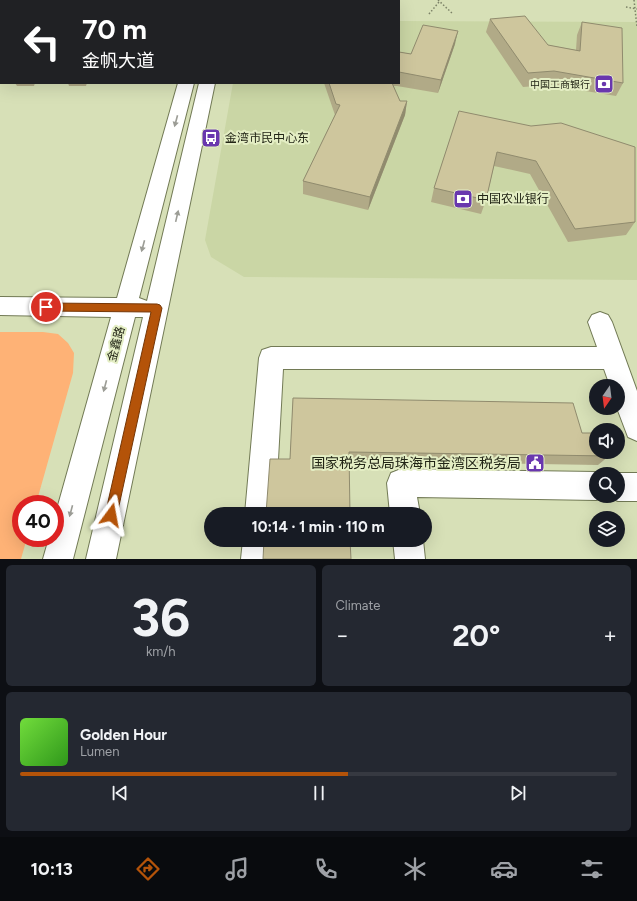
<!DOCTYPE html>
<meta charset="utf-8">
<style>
body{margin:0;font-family:Figtree,"Noto Sans SC",sans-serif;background:#242831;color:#f1f3f6;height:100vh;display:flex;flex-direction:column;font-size:15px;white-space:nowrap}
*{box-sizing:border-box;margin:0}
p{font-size:13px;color:#9ea1a6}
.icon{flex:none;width:22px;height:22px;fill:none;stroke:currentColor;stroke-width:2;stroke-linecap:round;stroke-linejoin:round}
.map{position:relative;height:559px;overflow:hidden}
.sheet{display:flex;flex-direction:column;gap:6px;padding:6px;background:#0d0f14;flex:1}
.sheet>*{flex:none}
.top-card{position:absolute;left:0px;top:0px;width:400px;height:84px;box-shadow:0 4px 16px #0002;background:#202124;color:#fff;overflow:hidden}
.needle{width:26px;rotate:194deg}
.controls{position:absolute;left:589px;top:379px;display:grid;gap:8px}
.controls a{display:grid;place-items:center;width:36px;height:36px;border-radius:50%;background:#171b24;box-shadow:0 4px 16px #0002;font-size:20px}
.speed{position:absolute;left:12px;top:495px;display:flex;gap:8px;font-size:20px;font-weight:700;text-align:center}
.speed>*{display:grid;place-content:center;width:52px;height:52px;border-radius:50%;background:#171b24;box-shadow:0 4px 16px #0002;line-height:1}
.speed .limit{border:6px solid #d22;background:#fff;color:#111}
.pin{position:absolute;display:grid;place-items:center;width:34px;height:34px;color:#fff;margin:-17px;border:2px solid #fff;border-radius:50%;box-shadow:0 1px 4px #0007}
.me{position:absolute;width:44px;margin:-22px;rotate:13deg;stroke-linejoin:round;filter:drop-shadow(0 0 3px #0008)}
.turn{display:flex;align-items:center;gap:14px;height:84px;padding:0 16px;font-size:18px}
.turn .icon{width:52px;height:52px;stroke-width:2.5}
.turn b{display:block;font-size:28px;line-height:34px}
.big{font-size:30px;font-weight:700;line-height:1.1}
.sheet .card{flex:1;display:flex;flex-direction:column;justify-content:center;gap:6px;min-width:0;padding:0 14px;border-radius:6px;background:#242831}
.sheet .dial{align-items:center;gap:0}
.dial b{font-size:52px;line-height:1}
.song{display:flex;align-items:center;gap:12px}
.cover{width:48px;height:48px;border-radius:6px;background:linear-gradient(135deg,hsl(100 70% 55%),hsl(110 70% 35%))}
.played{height:4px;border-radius:2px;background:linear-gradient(90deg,#b45309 55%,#363941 55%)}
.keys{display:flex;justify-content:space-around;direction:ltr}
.heat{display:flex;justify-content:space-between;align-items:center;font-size:22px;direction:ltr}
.sheet .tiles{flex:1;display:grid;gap:6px;grid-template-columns:1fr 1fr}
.card:last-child{grid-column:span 2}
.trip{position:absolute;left:204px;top:507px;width:228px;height:40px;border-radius:20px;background:#171b24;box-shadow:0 4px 16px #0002;font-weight:700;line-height:40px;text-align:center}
.tab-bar{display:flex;height:64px;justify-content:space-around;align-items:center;background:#090b0e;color:#9ea1a6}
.tab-bar .icon{width:28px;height:28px}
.tab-bar .active{color:#b45309}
.tab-bar b{font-size:18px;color:#f1f3f6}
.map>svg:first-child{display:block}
.built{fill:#cad6a5}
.green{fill:#feb276}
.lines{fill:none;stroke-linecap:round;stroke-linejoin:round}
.minor-casing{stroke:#727a55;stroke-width:2}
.path{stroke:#7b8166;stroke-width:1.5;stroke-dasharray:1.5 2;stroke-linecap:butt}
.minor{fill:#fff;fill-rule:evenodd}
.wall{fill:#b1aa87}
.shaded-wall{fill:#908b6e}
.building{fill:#cec69d;stroke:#908b6e}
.oneway{fill:#9c9d96}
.route{fill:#b45309;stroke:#753606}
.labels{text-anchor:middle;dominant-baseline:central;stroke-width:4;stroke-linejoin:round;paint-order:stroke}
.far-poi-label{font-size:10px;fill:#222516;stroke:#e4eec4;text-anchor:end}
.poi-label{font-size:12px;fill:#222516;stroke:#e4eec4;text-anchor:start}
.street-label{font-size:12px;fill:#222516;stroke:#e4eec4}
.near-poi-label{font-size:14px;fill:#222516;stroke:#e4eec4;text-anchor:end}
</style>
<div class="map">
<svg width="637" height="559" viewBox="0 0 637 559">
<rect width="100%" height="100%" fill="#d7e0b7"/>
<!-- built -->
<path class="built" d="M399 21 637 22V280L244 277 211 257 205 240 233 83H399Z"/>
<!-- green -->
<path class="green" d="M0 332H43L58 334 68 343 74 353 73 373 36 504H21V538H27L21 559H0Z"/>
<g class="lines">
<defs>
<g id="minor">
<path d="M202 0H216L201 1Z"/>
<path d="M219 0H233L218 1Z"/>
<path d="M178 83H194L139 298 147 301 199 83H215L116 559H86L143 317H135L73 559H43L49 538H55V516L111 317 0 315V297L117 298Z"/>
<path d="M600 312 608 315 612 322 637 391V441L628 437 617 408 618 386H610L604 369H283L275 514H245L259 358 262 350 271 347H597L588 322 592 315Z"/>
<path d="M401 469 596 472 601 474H596V496H606L596 500 417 497 420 514H390L387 483 391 473Z"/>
<path d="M618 473H637V501H618L608 497 618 496V474H615Z"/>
<path d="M243 540H273L271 559H241Z"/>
<path d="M393 540H423L425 559H395Z"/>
</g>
</defs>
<!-- minor casing -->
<use href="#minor" class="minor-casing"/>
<!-- path -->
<g class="path">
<path d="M438 0 453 14"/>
<path d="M634 0 637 27"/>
<path d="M626 7 637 9"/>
<path d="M429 14 439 2"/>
</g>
<!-- minor -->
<use href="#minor" class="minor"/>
</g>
<!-- wall -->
<g class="wall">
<rect x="32" y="0" width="104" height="1"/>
<path d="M490 19 548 45 576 50 577 35 582 22 623 83 616 96 549 85 523 87 486 32Z"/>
<path d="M0 43H1V76L0 74Z"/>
<path d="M455 44 438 93 397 86H393L400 101H407L405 115 368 210 303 194V181L335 115 324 83H399V52L411 54Z"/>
<path d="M15 83H35L34 86H17Z"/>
<path d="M68 83H87L86 86H69Z"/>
<path d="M459 111 635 222 626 235 568 242 530 174 494 166 486 200 481 214 431 202 434 188Z"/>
<path d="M293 398 582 433 609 456 598 465 349 461 290 459Z"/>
</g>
<!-- shaded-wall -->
<g class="shaded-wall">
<path d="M458 31 455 44 438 93 441 80Z"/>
<path d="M407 101 405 115 368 210 370 197Z"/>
</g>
<!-- building -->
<g class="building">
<path d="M45 0H60V1H44Z"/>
<path d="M92 0H108L107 1H92Z"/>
<path d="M525 16 548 45 580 51 582 22 622 28 623 83 554 71 528 73 490 19Z"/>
<path d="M423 25 458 31 441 80 399 72V52L411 54Z"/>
<rect x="0" y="43" width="1" height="13"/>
<path d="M329 83H392L400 101H407L370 197 303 181 340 105 336 104Z"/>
<path d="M459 111 531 126 561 123 635 147V222L575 229 536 161 497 152 486 200 434 188Z"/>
<path d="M293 398 573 403 582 433H596V452H608L609 456 349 452 350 514H266L270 459H290Z"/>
<path d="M264 540H350L351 559H263Z"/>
</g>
<!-- one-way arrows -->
<defs><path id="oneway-solid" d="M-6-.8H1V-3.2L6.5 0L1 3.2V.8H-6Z"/></defs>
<g class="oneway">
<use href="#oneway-solid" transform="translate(176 121) rotate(105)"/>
<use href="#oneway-solid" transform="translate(177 216) rotate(-77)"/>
<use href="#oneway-solid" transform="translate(143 246) rotate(105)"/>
<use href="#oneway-solid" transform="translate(105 386) rotate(105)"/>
<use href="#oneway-solid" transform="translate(71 511) rotate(105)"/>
</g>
<!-- route -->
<path class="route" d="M46 303 157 304 160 305 162 308 117 515 115 519 111 521 107 519 105 515 151 312 46 311 43 309 42 307 43 304Z"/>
<!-- icons -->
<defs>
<symbol id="bank-square" viewBox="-11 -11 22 22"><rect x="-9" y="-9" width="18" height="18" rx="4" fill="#6937ae" stroke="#e4eec4"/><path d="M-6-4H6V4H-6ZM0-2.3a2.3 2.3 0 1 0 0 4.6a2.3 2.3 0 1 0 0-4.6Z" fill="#fff"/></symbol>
<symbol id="bus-square" viewBox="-11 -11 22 22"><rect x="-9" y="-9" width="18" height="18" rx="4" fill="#6937ae" stroke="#e4eec4"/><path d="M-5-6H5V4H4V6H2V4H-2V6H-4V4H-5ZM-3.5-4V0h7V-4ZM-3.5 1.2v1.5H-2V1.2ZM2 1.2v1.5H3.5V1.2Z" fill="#fff"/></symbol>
<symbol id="civic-square" viewBox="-11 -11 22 22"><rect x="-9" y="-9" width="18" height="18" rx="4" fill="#6937ae" stroke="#e4eec4"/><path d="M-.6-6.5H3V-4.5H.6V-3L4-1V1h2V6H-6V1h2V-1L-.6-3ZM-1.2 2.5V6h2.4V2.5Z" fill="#fff"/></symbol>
</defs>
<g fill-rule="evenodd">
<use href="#bank-square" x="593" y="73" width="22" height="22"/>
<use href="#bus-square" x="200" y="127" width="22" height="22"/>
<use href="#bank-square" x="452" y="188" width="22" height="22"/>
<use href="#civic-square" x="524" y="452" width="22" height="22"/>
</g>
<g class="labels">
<!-- far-poi labels -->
<g class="far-poi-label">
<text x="590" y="84">中国工商银行</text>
</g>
<!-- poi labels -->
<g class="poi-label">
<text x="225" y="138">金湾市民中心东</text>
<text x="477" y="199">中国农业银行</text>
</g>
<!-- street labels -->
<g class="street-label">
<text transform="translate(116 344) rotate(-75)">金鑫路</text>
</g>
<!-- near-poi labels -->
<g class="near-poi-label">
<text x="521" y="463">国家税务总局珠海市金湾区税务局</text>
</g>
</g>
</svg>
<div class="controls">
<a><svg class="needle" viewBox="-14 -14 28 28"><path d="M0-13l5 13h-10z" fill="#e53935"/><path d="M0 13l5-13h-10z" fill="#9ea1a6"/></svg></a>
<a><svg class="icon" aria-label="sound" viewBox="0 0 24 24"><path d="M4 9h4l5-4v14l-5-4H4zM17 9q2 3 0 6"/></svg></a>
<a><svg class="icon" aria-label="search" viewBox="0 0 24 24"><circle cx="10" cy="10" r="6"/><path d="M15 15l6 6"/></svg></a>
<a><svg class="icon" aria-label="layers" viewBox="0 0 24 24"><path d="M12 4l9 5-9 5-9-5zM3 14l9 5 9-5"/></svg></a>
</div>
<div class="speed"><div class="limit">40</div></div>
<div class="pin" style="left:46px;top:307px;background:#d93025"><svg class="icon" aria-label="arrive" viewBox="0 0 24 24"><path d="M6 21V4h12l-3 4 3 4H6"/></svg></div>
<svg class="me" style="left:111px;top:515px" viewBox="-20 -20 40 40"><path d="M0-17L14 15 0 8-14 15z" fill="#b45309" stroke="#fff" stroke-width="4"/></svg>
<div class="trip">10:14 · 1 min · 110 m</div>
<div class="top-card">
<div class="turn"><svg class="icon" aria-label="left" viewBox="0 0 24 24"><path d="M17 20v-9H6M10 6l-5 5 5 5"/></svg><div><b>70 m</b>金帆大道</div></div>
</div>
</div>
<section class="sheet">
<div class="tiles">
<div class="card dial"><b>36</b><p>km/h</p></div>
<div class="card"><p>Climate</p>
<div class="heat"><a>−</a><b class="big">20°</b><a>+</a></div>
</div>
<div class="card">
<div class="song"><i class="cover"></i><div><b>Golden Hour</b><p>Lumen</p></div></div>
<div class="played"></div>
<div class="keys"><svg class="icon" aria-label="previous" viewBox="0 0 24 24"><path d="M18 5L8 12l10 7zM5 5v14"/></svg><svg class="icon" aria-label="pause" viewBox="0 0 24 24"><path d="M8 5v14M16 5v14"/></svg><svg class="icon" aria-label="next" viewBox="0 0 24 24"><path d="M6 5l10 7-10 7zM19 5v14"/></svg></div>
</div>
</div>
</section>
<nav class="tab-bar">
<b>10:13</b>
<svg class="icon active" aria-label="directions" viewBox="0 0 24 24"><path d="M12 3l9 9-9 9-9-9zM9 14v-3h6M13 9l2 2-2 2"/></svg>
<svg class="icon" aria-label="music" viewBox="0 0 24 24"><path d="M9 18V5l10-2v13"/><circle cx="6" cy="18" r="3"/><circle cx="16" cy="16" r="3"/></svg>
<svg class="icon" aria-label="phone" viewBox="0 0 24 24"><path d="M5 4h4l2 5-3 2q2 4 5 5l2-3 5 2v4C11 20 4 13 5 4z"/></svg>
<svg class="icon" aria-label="climate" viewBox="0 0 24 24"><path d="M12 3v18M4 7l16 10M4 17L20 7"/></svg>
<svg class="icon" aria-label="car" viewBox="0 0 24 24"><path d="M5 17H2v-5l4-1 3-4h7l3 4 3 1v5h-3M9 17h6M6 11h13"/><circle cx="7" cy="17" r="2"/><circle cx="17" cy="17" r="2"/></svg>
<svg class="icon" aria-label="filters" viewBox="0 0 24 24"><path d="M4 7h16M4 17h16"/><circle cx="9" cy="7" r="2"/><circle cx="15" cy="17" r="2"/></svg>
</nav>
